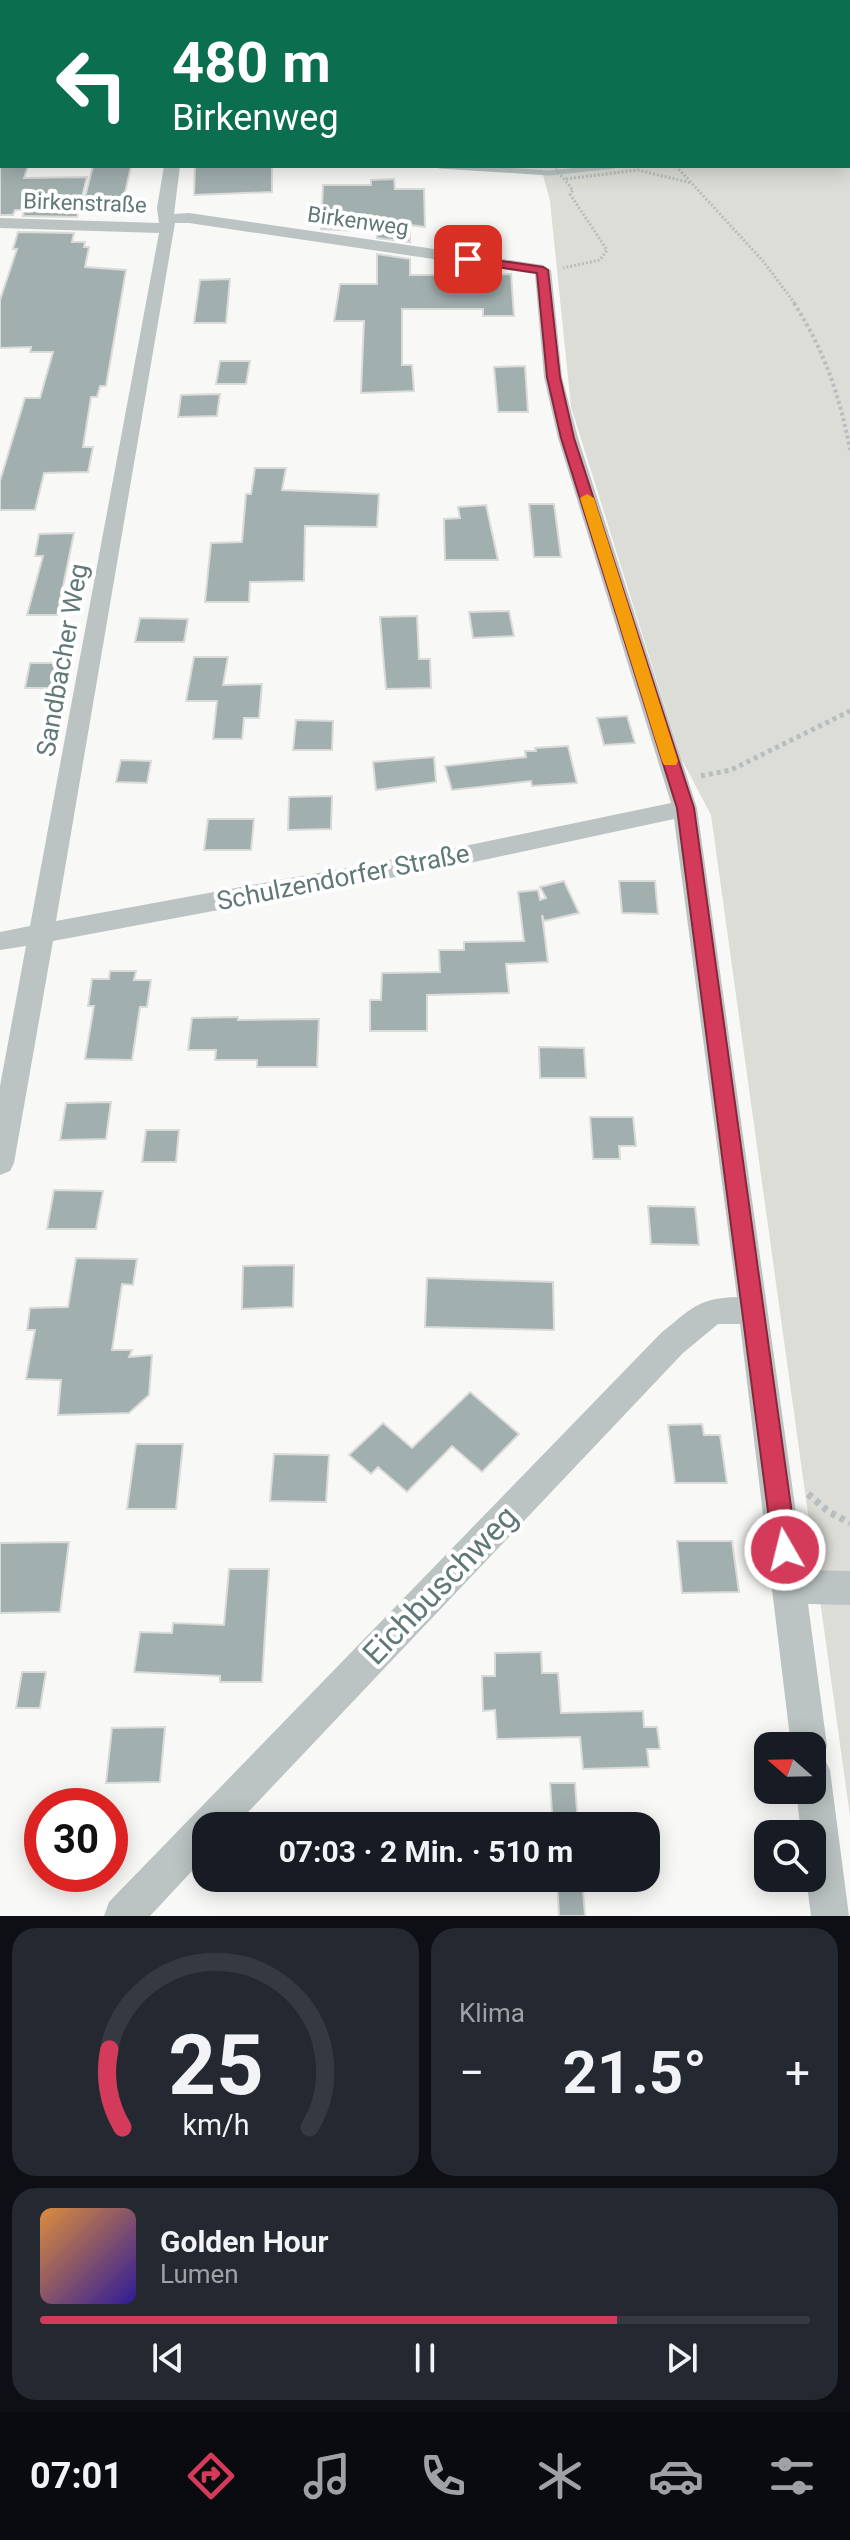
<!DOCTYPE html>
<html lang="de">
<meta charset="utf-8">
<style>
body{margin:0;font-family:Roboto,sans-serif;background:#242831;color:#f1f3f6;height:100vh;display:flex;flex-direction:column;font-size:30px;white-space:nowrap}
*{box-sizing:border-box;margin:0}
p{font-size:26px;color:#9ea1a6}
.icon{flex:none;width:44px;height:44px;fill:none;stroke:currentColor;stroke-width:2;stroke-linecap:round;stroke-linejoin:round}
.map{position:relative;height:1916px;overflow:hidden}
.side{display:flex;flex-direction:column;gap:12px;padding:12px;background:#0d0f14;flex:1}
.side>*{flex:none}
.hud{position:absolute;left:0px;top:0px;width:850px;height:168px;box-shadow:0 4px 20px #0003;background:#0b6e4f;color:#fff;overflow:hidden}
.needle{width:52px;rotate:290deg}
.buttons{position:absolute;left:754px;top:1732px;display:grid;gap:16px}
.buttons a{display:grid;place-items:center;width:72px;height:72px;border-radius:16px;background:#171b24;box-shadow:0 4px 20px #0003;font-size:40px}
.speed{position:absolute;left:24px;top:1788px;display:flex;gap:16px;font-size:40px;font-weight:700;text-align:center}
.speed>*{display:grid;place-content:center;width:104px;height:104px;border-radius:50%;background:#171b24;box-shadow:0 4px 20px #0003;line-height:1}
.speed .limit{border:12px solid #d22;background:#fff;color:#111}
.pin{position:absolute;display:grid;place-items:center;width:68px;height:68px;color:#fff;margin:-34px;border-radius:16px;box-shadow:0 4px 12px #0006}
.me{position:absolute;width:88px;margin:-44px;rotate:352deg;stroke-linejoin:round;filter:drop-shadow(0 0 6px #0008)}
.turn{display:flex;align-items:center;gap:28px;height:168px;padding:0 40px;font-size:36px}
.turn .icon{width:104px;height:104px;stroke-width:2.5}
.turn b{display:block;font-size:56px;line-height:68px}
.big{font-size:60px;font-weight:700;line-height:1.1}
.side .card{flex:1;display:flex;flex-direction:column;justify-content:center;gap:12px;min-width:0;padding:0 28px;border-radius:24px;background:#242831}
.side .dial{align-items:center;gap:0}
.dial svg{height:208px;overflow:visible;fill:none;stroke:#363941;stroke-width:7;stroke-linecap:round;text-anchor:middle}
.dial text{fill:#f1f3f6;stroke:none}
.song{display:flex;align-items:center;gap:24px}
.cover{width:96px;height:96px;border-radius:12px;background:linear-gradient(135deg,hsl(30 70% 55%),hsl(250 70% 35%))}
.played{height:8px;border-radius:4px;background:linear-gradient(90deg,#d43b5a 75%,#363941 75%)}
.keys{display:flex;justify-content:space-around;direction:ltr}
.heat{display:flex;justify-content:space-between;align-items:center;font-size:44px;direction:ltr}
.side .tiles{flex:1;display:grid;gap:12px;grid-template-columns:1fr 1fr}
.card:last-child{grid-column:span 2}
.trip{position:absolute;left:192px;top:1812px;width:468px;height:80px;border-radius:24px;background:#171b24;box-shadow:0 4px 20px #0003;font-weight:700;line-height:80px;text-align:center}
.dock{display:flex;height:128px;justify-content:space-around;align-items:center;background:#090b0e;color:#9ea1a6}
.dock .icon{width:56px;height:56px}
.dock .active{color:#d43b5a}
.dock b{font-size:36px;color:#f1f3f6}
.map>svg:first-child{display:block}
.green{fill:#dcddd6}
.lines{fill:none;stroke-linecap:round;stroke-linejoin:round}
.stream{stroke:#b6c5c3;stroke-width:5}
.building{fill:#a1b0af;stroke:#dadad9;stroke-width:2}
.path-far3{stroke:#b8bebe;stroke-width:3;stroke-dasharray:2 2;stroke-linecap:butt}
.path-far2{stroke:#b8bebe;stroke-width:4;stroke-dasharray:3 3;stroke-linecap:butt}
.path-far1{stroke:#b8bebe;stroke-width:5;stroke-dasharray:4 4;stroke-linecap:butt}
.path{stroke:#b8bebe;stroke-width:7;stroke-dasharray:5 5;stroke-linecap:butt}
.street{fill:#bbc3c3;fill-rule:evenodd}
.route{fill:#d43b5a;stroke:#8a263a;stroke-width:2}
.slow{fill:#f59e0b}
.labels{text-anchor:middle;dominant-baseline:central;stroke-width:8;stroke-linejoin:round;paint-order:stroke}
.far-street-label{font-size:22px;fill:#617878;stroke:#fff}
.street-label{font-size:26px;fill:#617878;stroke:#fff}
.near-street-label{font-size:32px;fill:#617878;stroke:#fff}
</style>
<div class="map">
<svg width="850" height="1916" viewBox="0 0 850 1916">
<rect width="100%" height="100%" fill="#f8f8f6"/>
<!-- green -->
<path class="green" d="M0 0H850V1816L711 815 681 758 571 407 550 201 543 175 594 169 590 166 542 171 463 166H848V2H2V73Z"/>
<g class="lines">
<!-- stream -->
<path class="stream" d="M440 166 549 173 614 166"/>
</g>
<!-- building -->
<g class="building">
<path d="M0 166H28L24 178 87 177 77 217 23 216 24 210H15L13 215H0Z"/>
<path d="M93 166H131L124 197H85Z"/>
<path d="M195 166H272V192L194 195Z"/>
<path d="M394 179 395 189H424L425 227 410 225V242L377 238V232L321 229 323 185H371V180Z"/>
<path d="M18 232 74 233 72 242H85L84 247H89L85 267 126 270 106 386H100L97 397H91L83 447H93L88 472 44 473 35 510H0V481L25 398H40L53 352H30L31 347 0 348V300L17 249H13Z"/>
<path d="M377 254 410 259V275H454V278L511 274 514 316H483V309H402V365H412L414 391 361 393 364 321H334L340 284H377Z"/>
<path d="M230 279 226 323H194L200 280Z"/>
<path d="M220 361H250L246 384H216Z"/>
<path d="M525 366 528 412H498L494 367Z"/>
<path d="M220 394 217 416 178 417 181 395Z"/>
<path d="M255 468H286L282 490 379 494 377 527 305 526 304 581 250 582 249 602H205L211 543 242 542 246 494H251Z"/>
<path d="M529 504H554L561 557H534Z"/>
<path d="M486 505 498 560H445L444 519 460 518 458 507Z"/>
<path d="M74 533 57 615H27L43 556H35L39 534Z"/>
<path d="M509 611 514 636 473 638 469 612Z"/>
<path d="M417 616 419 659H430L431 688 386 689 380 617Z"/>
<path d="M140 618 188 619 184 642H135Z"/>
<path d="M194 657H228L223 685 262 684 259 718H244L242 739H213L217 701H186Z"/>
<path d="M30 663H59L54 688H25Z"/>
<path d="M627 716 635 743 604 745 597 718Z"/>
<path d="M296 720 333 721 332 750H293Z"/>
<path d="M568 746 577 783 532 786 531 781 452 790 445 766 526 757 525 751H536L535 748Z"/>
<path d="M434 757 436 782 376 790 373 762Z"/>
<path d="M121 760 151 761 147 783 116 782Z"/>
<path d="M332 796 331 829 288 830 289 797Z"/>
<path d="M208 819H254L251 850H204Z"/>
<path d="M564 881 579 913 544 921 542 915 548 962 506 964 509 993 427 995V1031H370V1000H381L382 973 440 972 439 950H464V942L524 941 518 892 538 890 540 900 546 898 540 887Z"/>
<path d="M619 881H655L658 914 622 913Z"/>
<path d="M110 971H136L134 980H151L147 1007H140L132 1060 85 1059 94 1006H88L92 979H109Z"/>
<path d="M238 1017V1020L319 1019 317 1067H257V1060H215L216 1050H188L192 1018Z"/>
<path d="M539 1047 584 1048 586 1078H540Z"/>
<path d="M111 1102 106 1139 60 1140 66 1103Z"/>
<path d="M590 1117H633L636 1146H619L620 1159H593Z"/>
<path d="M146 1130H179L176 1162H142Z"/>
<path d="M54 1190 103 1191 96 1229H47Z"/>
<path d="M648 1206 695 1207 699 1245 651 1244Z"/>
<path d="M76 1258 137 1259 133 1285 122 1284 112 1350H132L129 1357 152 1355 149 1395 129 1413 58 1415 61 1380 26 1379 35 1330H27L30 1308 68 1307Z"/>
<path d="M294 1265 293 1307 242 1309 243 1266Z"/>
<path d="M427 1278 553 1282 554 1330 425 1327Z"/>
<path d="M470 1392 519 1434 482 1472 452 1446 407 1492 378 1467 371 1474 349 1455 383 1423 412 1448Z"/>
<path d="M702 1424 704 1435H720L727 1483H675L668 1425Z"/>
<path d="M136 1444H183L176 1509H127Z"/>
<path d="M274 1454 329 1455 326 1502 270 1501Z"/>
<path d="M677 1541H732L739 1592 682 1593Z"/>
<path d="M69 1542 60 1612 0 1613V1543Z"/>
<path d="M229 1569H269L262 1682H220V1676L134 1672 140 1632 172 1633 173 1623 224 1625Z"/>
<path d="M541 1652 542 1673H558L561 1713 643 1711 644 1727H657L660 1749H647L649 1767 583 1769 580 1737 497 1739 495 1710 483 1711 482 1676H495V1653Z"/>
<path d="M22 1672H46L40 1708H16Z"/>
<path d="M165 1727 160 1782 106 1783 112 1728Z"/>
<path d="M550 1783H575L578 1826H553Z"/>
<path d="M557 1878H582L585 1916H559Z"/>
</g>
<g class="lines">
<!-- path-far3 -->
<g class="path-far3">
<path d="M213 0 220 2"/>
<path d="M383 0 388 2"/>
<path d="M752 0 756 2"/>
<path d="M510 2 517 0"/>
<path d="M553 166 573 190 570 194 607 250 600 260 563 268"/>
<path d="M676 166 763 261 796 305"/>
<path d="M566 179 638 170 691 183"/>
</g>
<!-- path-far2 -->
<path class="path-far2" d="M794 303C824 350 840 396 850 450"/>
<!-- path-far1 -->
<path class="path-far1" d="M701 776 731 770 850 711"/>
<!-- path -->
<path class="path" d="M808 1494 829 1512 850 1523"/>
<!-- street -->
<path class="street" d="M164 166H180L174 214 189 213 543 265 551 270 562 377 578 438 697 808 804 1570 850 1571V1605L808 1604 827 1746 823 1756 830 1770 849 1916H811L806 1878H812V1834H801L796 1790H812V1746H791L740 1324H718L683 1353 235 1826H206V1856L150 1916H104L109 1902 661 1333C690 1310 697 1298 737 1297L674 819 465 864 53 941 14 1163 10 1171 0 1175V1086L26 946 0 950V932L30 926 159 233 0 228V218L159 223 157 208ZM175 223H189L535 274 544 377 558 438 671 803 465 846 56 921Z"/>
</g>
<!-- route -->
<path class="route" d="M468 256 543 267 548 270 560 377 574 438 694 808 797 1550 794 1558 785 1561 777 1558 773 1550 677 808 561 438 547 377 537 273 464 262V257Z"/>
<!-- slow -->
<path class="slow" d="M587 494 594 498 678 761 676 765H664L662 761 580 498Z"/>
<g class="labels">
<!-- far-street labels -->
<g class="far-street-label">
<text transform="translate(85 203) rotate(2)">Birkenstraße</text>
<text transform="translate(358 221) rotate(8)">Birkenweg</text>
</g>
<!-- street labels -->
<g class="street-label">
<text transform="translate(62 660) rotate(-80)">Sandbacher Weg</text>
<text transform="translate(343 877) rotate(-11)">Schulzendorfer Straße</text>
</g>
<!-- near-street labels -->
<g class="near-street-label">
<text transform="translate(440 1585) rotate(-46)">Eichbuschweg</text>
</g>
</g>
</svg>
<div class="buttons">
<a><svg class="needle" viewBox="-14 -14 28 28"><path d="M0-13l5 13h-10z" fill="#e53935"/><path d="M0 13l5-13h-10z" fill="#9ea1a6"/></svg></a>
<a><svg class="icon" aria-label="search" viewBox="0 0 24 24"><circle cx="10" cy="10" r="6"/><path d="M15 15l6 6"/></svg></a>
</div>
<div class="speed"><div class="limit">30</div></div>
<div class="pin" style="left:468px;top:259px;background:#d93025"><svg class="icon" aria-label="arrive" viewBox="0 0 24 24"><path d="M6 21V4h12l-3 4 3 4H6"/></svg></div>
<svg class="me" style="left:785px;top:1550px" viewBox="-20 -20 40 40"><circle r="17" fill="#d43b5a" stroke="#fff" stroke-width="3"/><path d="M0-11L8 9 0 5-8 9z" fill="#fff"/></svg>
<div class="trip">07:03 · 2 Min. · 510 m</div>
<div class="hud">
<div class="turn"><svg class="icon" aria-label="left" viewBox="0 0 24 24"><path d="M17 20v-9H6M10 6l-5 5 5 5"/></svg><div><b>480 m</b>Birkenweg</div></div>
</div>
</div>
<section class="side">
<div class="tiles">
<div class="card dial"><svg viewBox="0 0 100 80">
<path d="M14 69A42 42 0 1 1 86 69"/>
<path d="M14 69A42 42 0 0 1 9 39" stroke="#d43b5a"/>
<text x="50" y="56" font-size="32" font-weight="700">25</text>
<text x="50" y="72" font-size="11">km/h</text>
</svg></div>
<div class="card"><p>Klima</p>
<div class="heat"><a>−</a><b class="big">21.5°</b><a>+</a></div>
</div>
<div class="card">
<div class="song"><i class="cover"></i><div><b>Golden Hour</b><p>Lumen</p></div></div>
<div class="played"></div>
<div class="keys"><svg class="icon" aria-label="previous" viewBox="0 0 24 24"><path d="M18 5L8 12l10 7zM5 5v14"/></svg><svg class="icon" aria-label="pause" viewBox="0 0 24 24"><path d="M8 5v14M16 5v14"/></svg><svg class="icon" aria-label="next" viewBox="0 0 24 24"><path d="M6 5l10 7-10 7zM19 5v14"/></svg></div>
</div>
</div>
</section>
<nav class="dock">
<b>07:01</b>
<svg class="icon active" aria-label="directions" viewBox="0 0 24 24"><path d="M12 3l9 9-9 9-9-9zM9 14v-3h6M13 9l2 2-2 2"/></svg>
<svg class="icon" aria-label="music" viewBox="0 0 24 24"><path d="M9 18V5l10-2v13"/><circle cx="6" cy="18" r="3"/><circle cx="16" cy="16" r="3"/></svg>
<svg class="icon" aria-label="phone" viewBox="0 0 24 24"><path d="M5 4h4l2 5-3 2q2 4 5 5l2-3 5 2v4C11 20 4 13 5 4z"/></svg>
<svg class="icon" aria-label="climate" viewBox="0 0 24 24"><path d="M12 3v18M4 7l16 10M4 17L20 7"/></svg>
<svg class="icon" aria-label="car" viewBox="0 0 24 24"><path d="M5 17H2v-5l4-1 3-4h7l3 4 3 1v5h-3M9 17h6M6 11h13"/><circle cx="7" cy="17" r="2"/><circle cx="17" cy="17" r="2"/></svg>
<svg class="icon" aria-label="filters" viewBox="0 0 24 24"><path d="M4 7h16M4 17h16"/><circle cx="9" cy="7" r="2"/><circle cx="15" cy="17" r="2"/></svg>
</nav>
